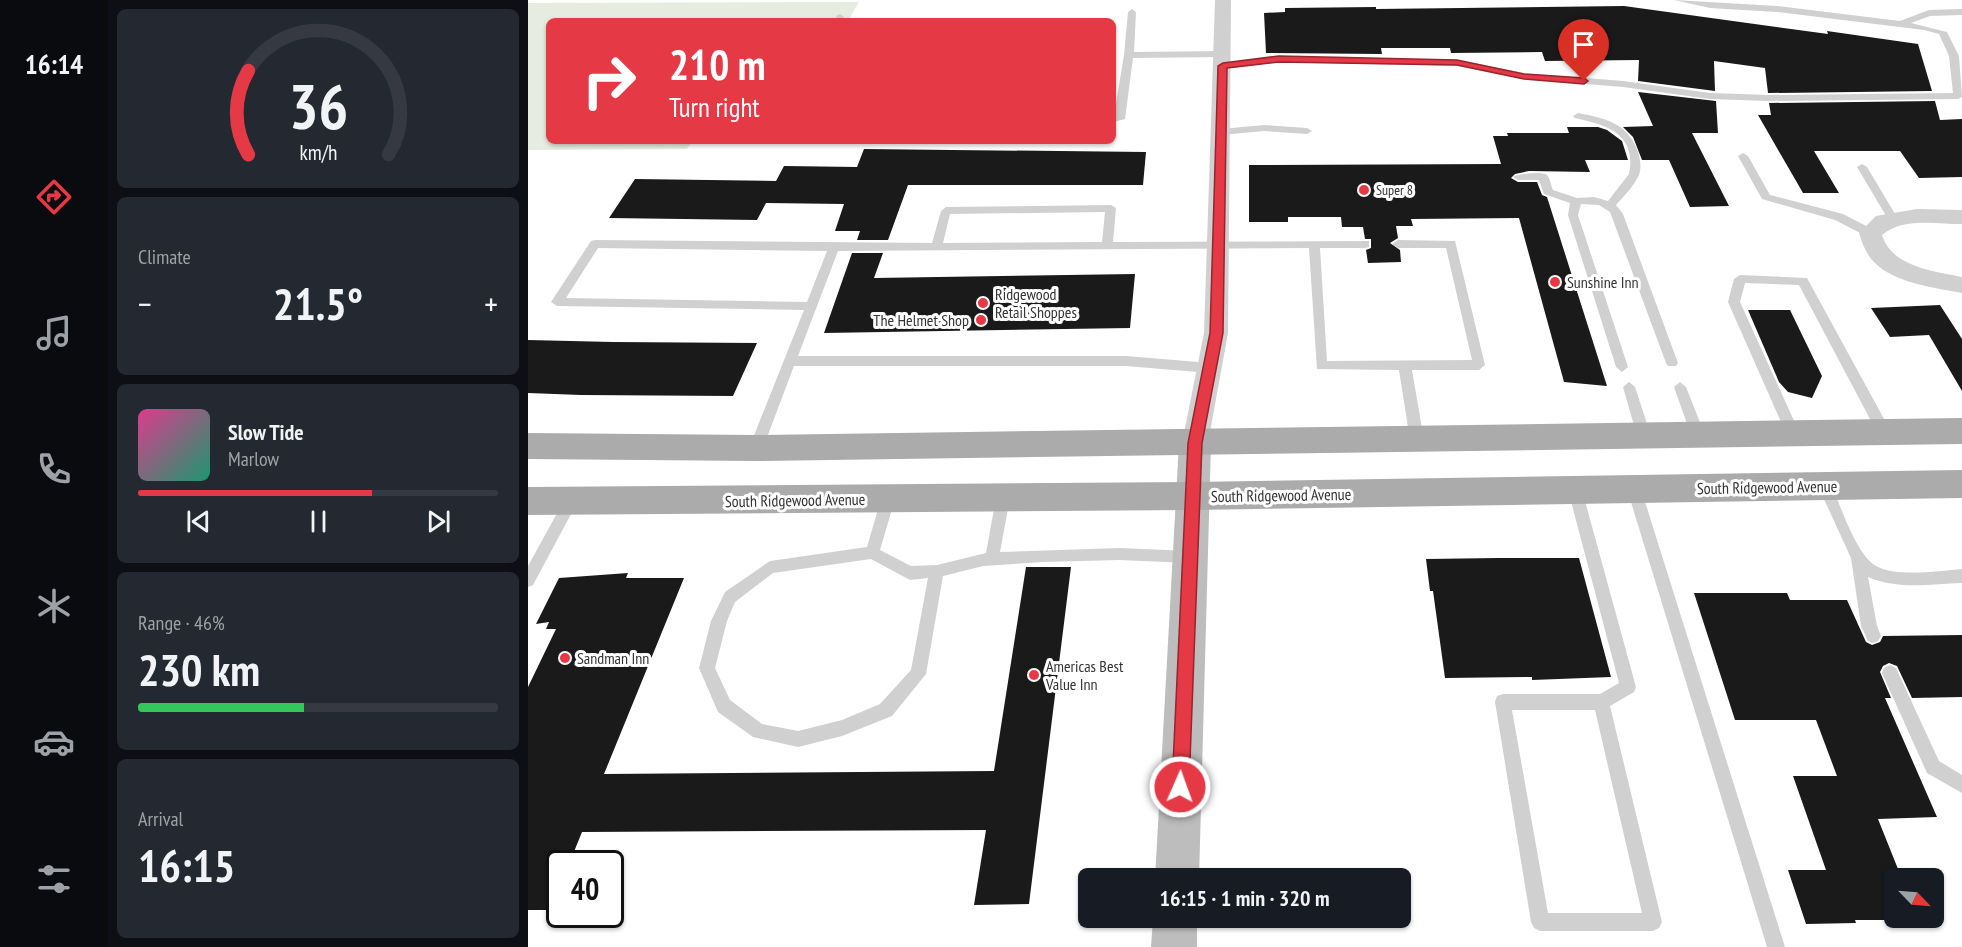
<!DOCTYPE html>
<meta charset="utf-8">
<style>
body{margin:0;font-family:"PT Sans Narrow",sans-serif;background:#242831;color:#f1f3f6;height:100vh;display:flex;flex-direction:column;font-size:22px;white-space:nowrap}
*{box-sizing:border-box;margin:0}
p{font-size:20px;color:#9ea1a6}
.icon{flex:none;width:33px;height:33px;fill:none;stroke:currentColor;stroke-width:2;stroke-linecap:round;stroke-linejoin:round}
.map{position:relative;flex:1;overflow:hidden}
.details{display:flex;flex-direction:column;gap:9px;padding:9px;background:#0d0f14;width:420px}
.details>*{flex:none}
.banner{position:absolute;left:18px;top:18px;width:570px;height:126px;border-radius:9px;box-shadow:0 2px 4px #0004;background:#e63946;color:#fff;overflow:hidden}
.needle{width:39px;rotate:115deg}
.fabs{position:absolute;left:1356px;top:868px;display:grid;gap:12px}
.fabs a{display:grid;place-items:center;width:60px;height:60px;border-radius:9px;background:#171b24;box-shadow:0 2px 4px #0004;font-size:30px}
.speed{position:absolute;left:18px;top:850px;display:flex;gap:12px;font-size:30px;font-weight:700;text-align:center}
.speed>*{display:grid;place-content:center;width:78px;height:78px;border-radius:50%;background:#171b24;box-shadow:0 2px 4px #0004;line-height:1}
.speed .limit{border:3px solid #111;border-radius:9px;background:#fff;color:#111}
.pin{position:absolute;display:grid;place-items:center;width:51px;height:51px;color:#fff;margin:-62px -26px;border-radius:50% 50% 50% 0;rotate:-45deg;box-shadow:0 0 6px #0007}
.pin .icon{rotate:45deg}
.me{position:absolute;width:66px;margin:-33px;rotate:2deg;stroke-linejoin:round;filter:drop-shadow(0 0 4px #0008)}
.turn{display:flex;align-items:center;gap:21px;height:126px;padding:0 24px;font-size:27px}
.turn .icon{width:78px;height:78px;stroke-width:2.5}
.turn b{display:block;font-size:42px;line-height:51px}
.big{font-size:45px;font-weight:700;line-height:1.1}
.details .card{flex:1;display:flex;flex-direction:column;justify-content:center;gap:9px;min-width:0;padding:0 21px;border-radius:9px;background:#242831}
.details .dial{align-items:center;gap:0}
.dial svg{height:156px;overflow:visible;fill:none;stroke:#363941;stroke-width:7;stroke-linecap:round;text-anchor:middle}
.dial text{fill:#f1f3f6;stroke:none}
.song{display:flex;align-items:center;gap:18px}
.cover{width:72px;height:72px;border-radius:9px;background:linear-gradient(135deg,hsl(330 70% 55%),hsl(160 70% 35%))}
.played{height:6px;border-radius:3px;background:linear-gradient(90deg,#e63946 65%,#363941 65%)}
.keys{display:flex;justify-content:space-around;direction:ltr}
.heat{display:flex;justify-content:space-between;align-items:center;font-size:33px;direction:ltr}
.charge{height:9px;border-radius:4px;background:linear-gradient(90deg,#34c759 46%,#363941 0)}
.trip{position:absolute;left:550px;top:868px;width:333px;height:60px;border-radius:9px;background:#171b24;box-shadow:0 2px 4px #0004;font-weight:700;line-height:60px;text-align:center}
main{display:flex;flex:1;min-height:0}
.tabs{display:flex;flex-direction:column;width:108px;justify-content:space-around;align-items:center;background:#090b0e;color:#9ea1a6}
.tabs .icon{width:42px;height:42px}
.tabs .current{color:#e63946}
.tabs b{font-size:27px;color:#f1f3f6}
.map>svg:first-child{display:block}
.green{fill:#e6ecdf}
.building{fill:#1a1a1a}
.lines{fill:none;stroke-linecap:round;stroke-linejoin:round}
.lane{fill:#d0d0d0;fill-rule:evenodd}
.street{fill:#d0d0d0;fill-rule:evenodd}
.secondary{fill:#bdbdbd;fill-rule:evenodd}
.primary{fill:#ababab;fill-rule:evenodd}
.route{fill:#e63946;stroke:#96252e;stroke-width:1.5}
.poi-dot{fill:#e63946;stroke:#fff;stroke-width:2}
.labels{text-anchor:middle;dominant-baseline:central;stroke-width:6;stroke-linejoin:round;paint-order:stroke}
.far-poi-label{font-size:14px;fill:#333;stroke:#fff;text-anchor:start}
.poi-label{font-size:16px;fill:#333;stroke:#fff;text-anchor:start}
.street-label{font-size:16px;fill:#333;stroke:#fff}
</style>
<main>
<nav class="tabs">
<b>16:14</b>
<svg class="icon current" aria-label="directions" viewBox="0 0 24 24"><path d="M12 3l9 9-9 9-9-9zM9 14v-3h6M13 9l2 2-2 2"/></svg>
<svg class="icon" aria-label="music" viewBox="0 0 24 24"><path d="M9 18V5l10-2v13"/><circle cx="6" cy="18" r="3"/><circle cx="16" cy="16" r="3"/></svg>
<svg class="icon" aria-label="phone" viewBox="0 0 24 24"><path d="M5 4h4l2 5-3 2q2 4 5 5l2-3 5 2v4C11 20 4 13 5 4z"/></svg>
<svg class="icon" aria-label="climate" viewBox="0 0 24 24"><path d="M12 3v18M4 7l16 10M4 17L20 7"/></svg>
<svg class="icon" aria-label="car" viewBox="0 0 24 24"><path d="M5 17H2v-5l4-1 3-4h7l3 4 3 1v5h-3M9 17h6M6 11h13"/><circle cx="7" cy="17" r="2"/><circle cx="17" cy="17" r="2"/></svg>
<svg class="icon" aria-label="filters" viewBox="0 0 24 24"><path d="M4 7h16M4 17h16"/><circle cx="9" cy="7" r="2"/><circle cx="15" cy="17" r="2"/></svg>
</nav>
<section class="details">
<div class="card dial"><svg viewBox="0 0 100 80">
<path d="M14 69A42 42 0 1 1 86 69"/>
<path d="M14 69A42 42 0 0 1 14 26" stroke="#e63946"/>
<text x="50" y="56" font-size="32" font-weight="700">36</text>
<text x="50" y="72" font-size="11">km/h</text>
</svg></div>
<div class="card"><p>Climate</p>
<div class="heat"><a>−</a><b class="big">21.5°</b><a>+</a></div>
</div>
<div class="card">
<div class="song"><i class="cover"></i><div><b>Slow Tide</b><p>Marlow</p></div></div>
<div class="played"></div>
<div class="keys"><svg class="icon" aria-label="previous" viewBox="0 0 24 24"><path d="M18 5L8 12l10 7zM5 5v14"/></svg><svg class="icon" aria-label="pause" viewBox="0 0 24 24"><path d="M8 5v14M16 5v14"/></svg><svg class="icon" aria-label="next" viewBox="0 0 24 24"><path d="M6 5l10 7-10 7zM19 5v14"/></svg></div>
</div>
<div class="card"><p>Range · 46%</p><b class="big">230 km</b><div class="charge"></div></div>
<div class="card"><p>Arrival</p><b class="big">16:15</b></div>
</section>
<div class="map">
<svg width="1434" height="947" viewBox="0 0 1434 947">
<rect width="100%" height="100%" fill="#fff"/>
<!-- green -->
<path class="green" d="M331 2 320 21H21V141H164L159 149 0 150V3Z"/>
<!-- building -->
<g class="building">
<path d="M1096 6 1300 34 1299 31 1390 44 1404 91 1240 93 1237 68 1186 61 1187 91 1110 81 1111 60 1017 61 1014 52 923 53 922 48H853L854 54 738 53 736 13 757 12V8L848 7V9Z"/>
<path d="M1110 92 1188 101 1190 133H1164L1201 206 1162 207 1141 160H1114L1105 137 1095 127 1125 126Z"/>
<path d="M1407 101 1412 120 1434 119V177L1391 178 1372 151H1286L1311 193H1275L1230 115H1243L1241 103Z"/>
<path d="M1039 127H1070L1079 130 1094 141 1100 160H1057L1062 172 1001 171 987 174 983 178 990 182H1009L1014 195 1019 197 1079 386 1036 382 991 218 883 219 885 226H868L870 238 862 243 872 250 873 262 840 263 838 250 843 248V239H837L835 227H814L813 217H760V222H721V165L973 164 965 136H980L979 133H1041Z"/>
<path d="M336 149 618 152 615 185H380L360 240H329L332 231H307L316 204 238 203 229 220 81 218 107 179 248 181 256 166 329 167Z"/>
<path d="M324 253H355L346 278 607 274 602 328 296 333Z"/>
<path d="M1412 305 1434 339V391L1401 335 1362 337 1343 308Z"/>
<path d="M1220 310H1262L1294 376 1284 398 1260 392 1251 382Z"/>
<path d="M0 340 85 342 229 343 205 396 53 395 0 393Z"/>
<path d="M970 558H1051L1083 677 1004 680V677L917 678 905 591H902L898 559Z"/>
<path d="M498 567H543L501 904 446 905 458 830 54 832 41 864H32V888L23 910H0V687L28 629H18L21 622 8 624 31 578 100 573 98 578H156L76 774 466 771Z"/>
<path d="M1166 593H1259L1262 600H1319L1338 642 1344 645 1352 642 1355 636 1434 635V697L1384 698 1369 666 1361 663 1355 666 1352 672 1363 698H1357L1409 817 1350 819 1374 879H1366V918H1390L1391 920H1327L1328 923 1278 924 1260 870H1298L1265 776H1309L1288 720H1207Z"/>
</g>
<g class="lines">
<!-- lane -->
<g class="lane">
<path d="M1146 0 1249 6 1372 21 1401 10 1434 9V15L1402 16 1383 23 1419 32 1431 56 1434 97 1430 99 1240 101 1182 99 1095 87 996 79 929 66 751 62 695 69 690 66 695 63 751 56 929 60 996 73 1095 81 1182 93 1240 95 1425 93 1421 56 1411 34 1396 30 1249 12 1182 8Z"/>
<path d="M604 9 608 12 606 52 695 51 700 54 695 57 605 58 597 119 585 122 596 55 600 12Z"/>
<path d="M312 14 316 17 315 21H307L309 15Z"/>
<path d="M1050 113C1075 118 1097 122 1108 147 1112 155 1114 166 1111 175 1106 186 1096 196 1088 205L1095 214 1150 363 1148 366H1140L1138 363 1082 212 1071 205 1053 204 1050 215 1100 367 1094 372 1088 367 1040 215 1042 203 1016 194 1011 180H990L985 177C989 174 1014 171 1019 175 1022 178 1023 186 1025 190L1049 198 1066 197 1080 201 1101 174C1109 133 1078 125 1047 118L1045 116Z"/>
<path d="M736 125 779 128 784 131 779 134 736 131 693 135 688 132 693 129Z"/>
<path d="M1215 153 1220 156 1242 195 1315 214 1346 230V236H1338L1307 220 1234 199 1210 156Z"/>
<path d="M1334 164 1339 167 1370 219 1369 222H1361L1360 219 1329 167Z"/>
<path d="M583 205 588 208 585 242 841 241V247L837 248H792L799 361 944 360 918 248H870L864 244 870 240 927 241 957 365 951 370H884L896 440 894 444H884L882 440 871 370 789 369 781 248 310 251 270 356H598L682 363 688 368 682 373 598 366H266L235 448 233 452H223L221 448 276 310 29 306 23 302 63 241 67 240 404 243 413 211 418 207ZM577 212 574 242 415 243 422 214ZM70 248 299 251 279 302 38 298Z"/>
<path d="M1212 275 1279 278 1361 428 1363 432 1361 436H1351L1271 285 1217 283 1212 302 1272 434 1270 438H1260L1200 302 1206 279Z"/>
<path d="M1101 382 1107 387 1123 436 1121 440H1111L1109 436 1095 387Z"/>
<path d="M1152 382 1158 387 1177 435 1175 439H1165L1163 435 1146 387Z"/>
<path d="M1297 480 1302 482C1312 503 1328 557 1350 567 1371 577 1411 571 1434 569V583C1403 584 1370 590 1340 577L1349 626 1353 636 1350 641 1345 643 1340 641 1333 626 1323 558 1290 486 1292 482Z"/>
<path d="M1106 483 1111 485 1113 489 1257 947H1239L1099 489 1101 485Z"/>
<path d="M1047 484 1052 486 1054 490 1108 687 1106 692 1082 706 1134 922 1131 928 1125 931H1012L1006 928 1003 922 967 702 969 696 975 694H1072L1091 683 1040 490 1042 486ZM984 710H1067L1114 913H1020Z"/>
<path d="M475 492 480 494 482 498 472 552 591 548 662 551 667 553 669 557 667 561 662 563 591 560 515 562 455 566 415 576 398 674 364 716 314 736 270 747 225 737 190 712 171 668 183 621 197 592 242 561 339 547 353 499 355 495 360 493 365 495 367 499 352 550 383 566 409 565 458 553 468 498 470 494ZM343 559 382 580 400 578 383 670 352 704 314 720 270 731 234 724 202 700 187 668 199 621 207 602 245 573Z"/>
<path d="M43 495 48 497 50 501 5 585 0 587V566L38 497Z"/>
<path d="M1362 665 1368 668 1411 761 1434 775V793L1399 773 1354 673 1356 668Z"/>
</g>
<!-- street -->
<g class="street">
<path d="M687 0H703L700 333 680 443 676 451 667 454 658 451 654 443 676 333Z"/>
<path d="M1389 209 1434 210V224C1409 224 1374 217 1354 235 1364 267 1405 271 1434 277V293C1407 288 1366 283 1346 262 1338 254 1334 243 1331 233L1348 216Z"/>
</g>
<!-- secondary -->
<g class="secondary">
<path d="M667 430 678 434 683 443 671 879H627L651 443 656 434Z"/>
<path d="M625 918H669V947H623Z"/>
</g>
<!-- primary -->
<g class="primary">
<path d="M1434 418V444L228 461 0 459V433L228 435Z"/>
<path d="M1434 470V498L664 510 0 515V487L664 482Z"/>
</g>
</g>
<!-- route -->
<path class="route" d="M751 56 929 60 996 74 1056 78 1060 81 1056 84 996 79 929 65 751 62 699 68 695 333 674 443 661 787 659 793 652 796 646 793 644 787 660 443 682 333 690 66 695 63Z"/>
<!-- markers -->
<g class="poi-dot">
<circle cx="836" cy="190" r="6"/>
<circle cx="1027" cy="282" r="6"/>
<circle cx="455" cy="303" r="6"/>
<circle cx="453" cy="320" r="6"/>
<circle cx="37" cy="658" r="6"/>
<circle cx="506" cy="675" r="6"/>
</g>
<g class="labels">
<!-- far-poi labels -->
<g class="far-poi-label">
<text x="848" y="190">Super 8</text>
</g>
<!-- poi labels -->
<g class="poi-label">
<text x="1039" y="282">Sunshine Inn</text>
<text x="467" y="294">Ridgewood<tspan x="467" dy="18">Retail Shoppes</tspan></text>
<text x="441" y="320" text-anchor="end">The Helmet Shop</text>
<text x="49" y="658">Sandman Inn</text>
<text x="518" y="666">Americas Best<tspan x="518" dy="18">Value Inn</tspan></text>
</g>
<!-- street labels -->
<g class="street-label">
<text transform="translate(1239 487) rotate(-1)">South Ridgewood Avenue</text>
<text transform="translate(753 495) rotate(-1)">South Ridgewood Avenue</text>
<text transform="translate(267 500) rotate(-1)">South Ridgewood Avenue</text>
</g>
</g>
</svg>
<div class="fabs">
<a><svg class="needle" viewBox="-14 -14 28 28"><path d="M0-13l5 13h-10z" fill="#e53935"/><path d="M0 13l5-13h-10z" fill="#9ea1a6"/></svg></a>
</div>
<div class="speed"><div class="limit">40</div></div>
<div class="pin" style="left:1056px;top:81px;background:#d93025"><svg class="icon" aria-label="arrive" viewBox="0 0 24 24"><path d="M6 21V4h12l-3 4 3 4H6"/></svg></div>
<svg class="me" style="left:652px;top:787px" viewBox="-20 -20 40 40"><circle r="17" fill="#e63946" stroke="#fff" stroke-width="3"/><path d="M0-11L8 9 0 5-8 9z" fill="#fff"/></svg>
<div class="trip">16:15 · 1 min · 320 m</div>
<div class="banner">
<div class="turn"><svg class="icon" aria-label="right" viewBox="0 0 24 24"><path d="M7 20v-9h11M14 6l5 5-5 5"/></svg><div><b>210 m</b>Turn right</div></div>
</div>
</div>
</main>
